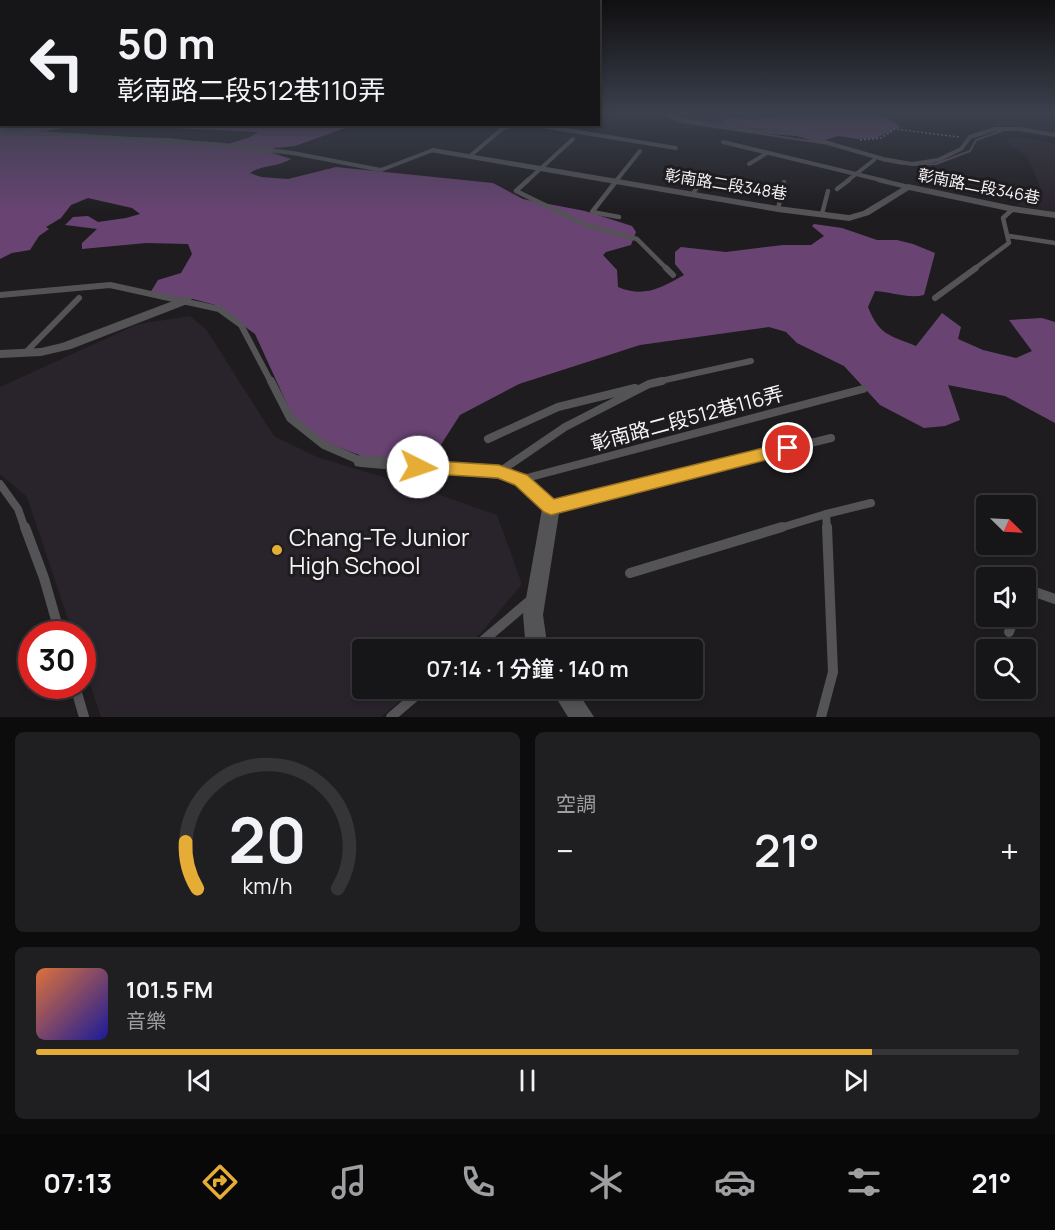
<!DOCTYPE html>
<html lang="zh-TW">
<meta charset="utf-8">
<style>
body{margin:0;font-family:Manrope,"Noto Sans TC",sans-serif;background:#1f1e20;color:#f1f3f6;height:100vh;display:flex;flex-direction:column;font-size:22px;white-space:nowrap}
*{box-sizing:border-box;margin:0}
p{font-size:20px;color:#9e9fa1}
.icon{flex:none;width:33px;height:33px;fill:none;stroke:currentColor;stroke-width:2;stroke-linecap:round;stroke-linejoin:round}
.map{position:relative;height:717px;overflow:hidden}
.drawer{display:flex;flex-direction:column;gap:15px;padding:15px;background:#0c0c0d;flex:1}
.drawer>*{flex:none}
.top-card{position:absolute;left:0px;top:0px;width:600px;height:126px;box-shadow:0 3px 9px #0003,0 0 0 2px #353436;background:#161517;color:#f1f3f6;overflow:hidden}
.needle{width:39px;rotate:114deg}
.tools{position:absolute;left:976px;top:495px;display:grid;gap:12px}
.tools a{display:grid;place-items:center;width:60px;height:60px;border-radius:6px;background:#161517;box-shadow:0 3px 9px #0003,0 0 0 2px #353436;font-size:30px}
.speed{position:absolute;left:18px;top:621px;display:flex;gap:12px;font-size:30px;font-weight:700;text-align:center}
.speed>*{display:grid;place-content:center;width:78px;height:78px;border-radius:50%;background:#161517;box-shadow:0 3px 9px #0003,0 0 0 2px #353436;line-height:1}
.speed .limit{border:9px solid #d22;background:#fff;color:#111}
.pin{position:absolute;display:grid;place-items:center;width:51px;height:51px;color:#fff;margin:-26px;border:3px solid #fff;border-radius:50%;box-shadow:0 2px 6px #0007}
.me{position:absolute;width:66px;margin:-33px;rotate:94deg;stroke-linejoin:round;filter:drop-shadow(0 0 4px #0008)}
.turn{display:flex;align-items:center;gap:21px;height:126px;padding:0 18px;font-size:27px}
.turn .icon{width:78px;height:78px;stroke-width:2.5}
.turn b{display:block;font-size:42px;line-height:51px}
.big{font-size:45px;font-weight:600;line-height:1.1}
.drawer .tile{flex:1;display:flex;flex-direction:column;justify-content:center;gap:9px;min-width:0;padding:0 21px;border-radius:9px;background:#1f1e20}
.drawer .dial{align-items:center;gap:0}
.dial svg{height:156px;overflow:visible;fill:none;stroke:#353436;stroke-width:7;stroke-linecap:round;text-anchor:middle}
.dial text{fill:#f1f3f6;stroke:none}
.song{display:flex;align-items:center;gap:18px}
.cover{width:72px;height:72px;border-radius:9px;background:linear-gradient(135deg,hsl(20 70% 55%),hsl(240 70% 35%))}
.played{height:6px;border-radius:3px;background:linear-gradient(90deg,#e5ad35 85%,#353436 85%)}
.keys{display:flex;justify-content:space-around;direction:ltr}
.heat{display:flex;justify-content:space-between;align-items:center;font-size:33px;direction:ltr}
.drawer .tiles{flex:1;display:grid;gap:15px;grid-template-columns:1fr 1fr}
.tile:last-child{grid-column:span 2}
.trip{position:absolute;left:352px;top:639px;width:351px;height:60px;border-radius:6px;background:#161517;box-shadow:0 3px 9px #0003,0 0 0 2px #353436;font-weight:600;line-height:60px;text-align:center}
.tab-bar{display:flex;height:96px;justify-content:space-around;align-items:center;background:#090809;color:#9e9fa1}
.tab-bar .icon{width:42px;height:42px}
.tab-bar .selected{color:#e5ad35}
.tab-bar b{font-size:27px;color:#f1f3f6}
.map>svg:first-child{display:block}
.built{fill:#29232b}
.green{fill:#492851}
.forest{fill:#694473}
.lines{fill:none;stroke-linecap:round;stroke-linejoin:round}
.stream{stroke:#5e4964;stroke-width:2}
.path{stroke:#929093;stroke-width:1.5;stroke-dasharray:2 2;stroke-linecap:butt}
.lane-far4{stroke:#545355;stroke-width:4}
.lane-far3{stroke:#545355;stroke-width:4.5}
.lane-far2{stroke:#545355;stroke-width:6}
.lane-far1{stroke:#545355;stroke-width:8}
.lane{stroke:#545355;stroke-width:10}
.street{fill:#545355;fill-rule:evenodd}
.route{fill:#e5ad35;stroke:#957022;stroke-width:1.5}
.poi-dot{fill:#e5ad35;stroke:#1e1c1f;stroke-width:2}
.labels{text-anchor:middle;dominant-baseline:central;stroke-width:6;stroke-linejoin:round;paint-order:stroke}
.far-street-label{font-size:16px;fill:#f6f4f6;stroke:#1e1c1f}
.street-label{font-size:20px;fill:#f6f4f6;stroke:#1e1c1f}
.near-poi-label{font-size:24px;fill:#f6f4f6;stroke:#1e1c1f;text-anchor:start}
</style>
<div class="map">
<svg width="1055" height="717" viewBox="0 0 1055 717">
<rect width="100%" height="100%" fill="#1e1c1f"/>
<!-- built -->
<g class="built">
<path d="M1008 113H1055V134L1014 125H994L995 120Z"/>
<path d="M1019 137 1055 144V212L1013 205H1019L1018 196H1027L1035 191 1042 192 1027 156 1006 143 1010 141 1004 139Z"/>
<path d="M190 316 206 329 274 436 317 457 420 488 497 515 522 584 480 634 462 649 363 650V688L415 689 381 717H101L83 663 82 634H73L27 497 0 474V387L138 324Z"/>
</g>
<!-- green -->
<path class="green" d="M669 113H781V116L756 119 724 118 722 126 673 117 668 114Z"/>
<!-- forest -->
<g class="forest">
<path d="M0 113 2 124 72 125C47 134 26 132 0 129Z"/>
<path d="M781 113C813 113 876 104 900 127L876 138 858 139 838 136 825 140 793 132 722 126 724 118 756 119 781 116Z"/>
<path d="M111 125H397L345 128 295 146 274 148 270 152 291 159C278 167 261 165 250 173L261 177 288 179 336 167 493 183 523 199 585 211 632 226 636 232 631 245 606 252 603 255 617 270 618 287C644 298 661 288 684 275L675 264V252L681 247 726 252 783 245H811L824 236 812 226 814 224 842 228 877 240H897L913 244 935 253 924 295C908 299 893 292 875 291L868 307C879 335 889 335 916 346L942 313 961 327 958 339 983 350 1016 358 1032 351 1009 320 1042 318 1055 322V423L1005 396 948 385 960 420 945 426 924 428 880 405 844 366 797 343 786 332 769 327 640 345 519 384 460 415 435 454 414 464 391 467 325 442 293 417 255 334 215 305 193 299 163 300 150 293 158 280 181 273 192 254 188 244 146 243 82 249V243L97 229 65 225 73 217 88 216 98 222 126 218 140 214 132 208 88 198 71 205 61 218 46 227 49 229 39 236 30 250 12 253 0 259V130L33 135 170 138 224 145 248 138 258 132Z"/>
</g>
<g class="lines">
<!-- stream -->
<g class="stream">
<path d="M664 114 674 119"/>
<path d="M682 122 822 143"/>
<path d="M882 160 903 164"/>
<path d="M915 165 936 164 970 151 976 140 1004 130"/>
</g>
<!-- path -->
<g class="path">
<path d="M631 116 645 113"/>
<path d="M860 140 881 138 895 129 959 137"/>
</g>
<!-- lane-far4 -->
<g class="lane-far4">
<path d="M671 113 672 117 680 120 753 131 797 134 883 159 912 164 938 160 961 149 970 137 995 129H1020L1055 135"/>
<path d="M530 124 676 148"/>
<path d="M0 128 19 132 214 144 293 153 381 170 433 150"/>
<path d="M723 142 885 181"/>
<path d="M470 156 502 129 514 124"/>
<path d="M749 164 767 153"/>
<path d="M527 181 573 139"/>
<path d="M616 181 640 151"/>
<path d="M700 181 701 179"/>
<path d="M847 181 874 160"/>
</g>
<!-- lane-far3 -->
<g class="lane-far3">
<path d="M528 180 516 191 586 225 637 239 667 269"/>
<path d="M617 180 592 212 619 217"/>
<path d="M879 180 908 187"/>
<path d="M837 189 849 180"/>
<path d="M693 194 701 180"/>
<path d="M778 209 784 182"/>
<path d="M822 214 828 191"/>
<path d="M1009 236 1055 243"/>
<path d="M974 269 1009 243 1003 218 1013 209"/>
</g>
<!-- lane-far2 -->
<g class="lane-far2">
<path d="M666 268 673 275"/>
<path d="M0 295 110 285 219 309 241 325 271 382"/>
<path d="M935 298 976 268"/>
<path d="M25 353 79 298"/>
<path d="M656 382 751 361"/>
</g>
<!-- lane-far1 -->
<g class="lane-far1">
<path d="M271 381 290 418 324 445 361 461"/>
<path d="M488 439 558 407 635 388"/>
<path d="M499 472 565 427 649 384 662 381"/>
<path d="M523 479 863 389"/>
<path d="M0 484 18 509 25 529"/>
<path d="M551 507 831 438"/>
<path d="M826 514 871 503"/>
<path d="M777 529 826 514 827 529"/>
</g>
<!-- lane -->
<g class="lane">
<path d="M25 527 44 578 60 634"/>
<path d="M630 573 782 527"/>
<path d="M1026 597 1032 591 1055 599"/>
<path d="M1009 632 1015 616"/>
<path d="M472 650 532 599"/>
<path d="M75 686 84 717"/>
<path d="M391 717 425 688"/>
<path d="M821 717 833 672 827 527"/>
</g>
<!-- street -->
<g class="street">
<path d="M433 148 778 206 849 215 863 211 908 184 1013 206 1055 212V218L1013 212 909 190 869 215 849 221 778 212 430 152 429 150Z"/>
<path d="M186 296 192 300 190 303 71 349 41 356 0 358V350L41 348 62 343Z"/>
<path d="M361 455 499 465 527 475 557 502 560 507 543 615 548 650H526L523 615 542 509 515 485 498 479 361 467 355 466 353 461 355 456Z"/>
<path d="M550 688H575L594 717H568Z"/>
</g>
</g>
<!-- sky -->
<linearGradient id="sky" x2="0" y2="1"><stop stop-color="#100f11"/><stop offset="0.53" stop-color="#3b404d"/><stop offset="1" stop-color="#3b404d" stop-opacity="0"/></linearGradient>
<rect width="1055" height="213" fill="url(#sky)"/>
<!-- route -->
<path class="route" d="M788 442 793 444 796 448 793 453 551 515 544 512 515 485 498 478 418 473 412 471 409 467 412 462 418 460 499 465 527 475 554 499Z"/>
<!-- markers -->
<circle class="poi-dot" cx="277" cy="550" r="6"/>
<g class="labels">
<!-- far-street labels -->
<g class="far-street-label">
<text transform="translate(726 184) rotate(9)">彰南路二段348巷</text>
<text transform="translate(979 186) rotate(11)">彰南路二段346巷</text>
</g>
<!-- street labels -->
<g class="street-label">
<text transform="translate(687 418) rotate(-15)">彰南路二段512巷116弄</text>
</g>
<!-- near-poi labels -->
<g class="near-poi-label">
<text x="289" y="536">Chang-Te Junior<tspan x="289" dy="28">High School</tspan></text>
</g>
</g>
</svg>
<div class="tools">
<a><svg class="needle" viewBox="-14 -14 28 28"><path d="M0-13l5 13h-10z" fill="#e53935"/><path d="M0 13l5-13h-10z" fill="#9e9fa1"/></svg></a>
<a><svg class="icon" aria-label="sound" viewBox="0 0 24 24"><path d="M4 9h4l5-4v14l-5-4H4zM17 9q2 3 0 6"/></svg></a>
<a><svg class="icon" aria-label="search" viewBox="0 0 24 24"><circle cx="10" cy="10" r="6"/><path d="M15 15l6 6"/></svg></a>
</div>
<div class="speed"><div class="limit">30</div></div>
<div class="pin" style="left:788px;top:448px;background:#d93025"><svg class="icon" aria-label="arrive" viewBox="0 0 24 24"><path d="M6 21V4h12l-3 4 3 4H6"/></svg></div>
<svg class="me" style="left:418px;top:467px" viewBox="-20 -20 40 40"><circle r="19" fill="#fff"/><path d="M0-13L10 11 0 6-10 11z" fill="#e5ad35"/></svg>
<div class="trip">07:14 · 1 分鐘 · 140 m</div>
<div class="top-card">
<div class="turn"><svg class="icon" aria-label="left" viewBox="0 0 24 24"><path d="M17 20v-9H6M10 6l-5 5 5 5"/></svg><div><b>50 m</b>彰南路二段512巷110弄</div></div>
</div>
</div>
<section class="drawer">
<div class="tiles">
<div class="tile dial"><svg viewBox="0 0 100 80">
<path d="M14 69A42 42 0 1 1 86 69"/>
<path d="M14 69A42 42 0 0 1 8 45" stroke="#e5ad35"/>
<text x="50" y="56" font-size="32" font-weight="700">20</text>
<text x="50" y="72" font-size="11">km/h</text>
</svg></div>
<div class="tile"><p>空調</p>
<div class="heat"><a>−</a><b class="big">21°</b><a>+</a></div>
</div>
<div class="tile">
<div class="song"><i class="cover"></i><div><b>101.5 FM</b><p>音樂</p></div></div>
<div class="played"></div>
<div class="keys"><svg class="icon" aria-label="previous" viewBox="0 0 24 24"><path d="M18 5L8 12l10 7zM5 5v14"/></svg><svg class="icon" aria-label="pause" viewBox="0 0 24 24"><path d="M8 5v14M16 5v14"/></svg><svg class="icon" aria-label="next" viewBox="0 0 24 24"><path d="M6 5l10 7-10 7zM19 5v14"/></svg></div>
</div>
</div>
</section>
<nav class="tab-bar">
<b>07:13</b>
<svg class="icon selected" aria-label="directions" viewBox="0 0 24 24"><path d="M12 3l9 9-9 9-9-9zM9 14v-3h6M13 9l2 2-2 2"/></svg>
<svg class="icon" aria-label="music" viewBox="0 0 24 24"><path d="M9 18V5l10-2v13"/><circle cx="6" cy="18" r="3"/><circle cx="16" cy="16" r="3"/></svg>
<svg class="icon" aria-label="phone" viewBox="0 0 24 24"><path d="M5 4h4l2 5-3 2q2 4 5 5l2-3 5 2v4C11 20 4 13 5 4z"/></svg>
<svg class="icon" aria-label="climate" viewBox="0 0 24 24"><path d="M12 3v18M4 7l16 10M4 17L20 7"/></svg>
<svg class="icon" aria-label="car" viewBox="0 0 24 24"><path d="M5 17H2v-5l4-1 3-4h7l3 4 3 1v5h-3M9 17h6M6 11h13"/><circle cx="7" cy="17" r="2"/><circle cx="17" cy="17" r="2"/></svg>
<svg class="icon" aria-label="filters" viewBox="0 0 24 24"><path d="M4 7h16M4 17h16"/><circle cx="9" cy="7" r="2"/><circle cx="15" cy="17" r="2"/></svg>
<b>21°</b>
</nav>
